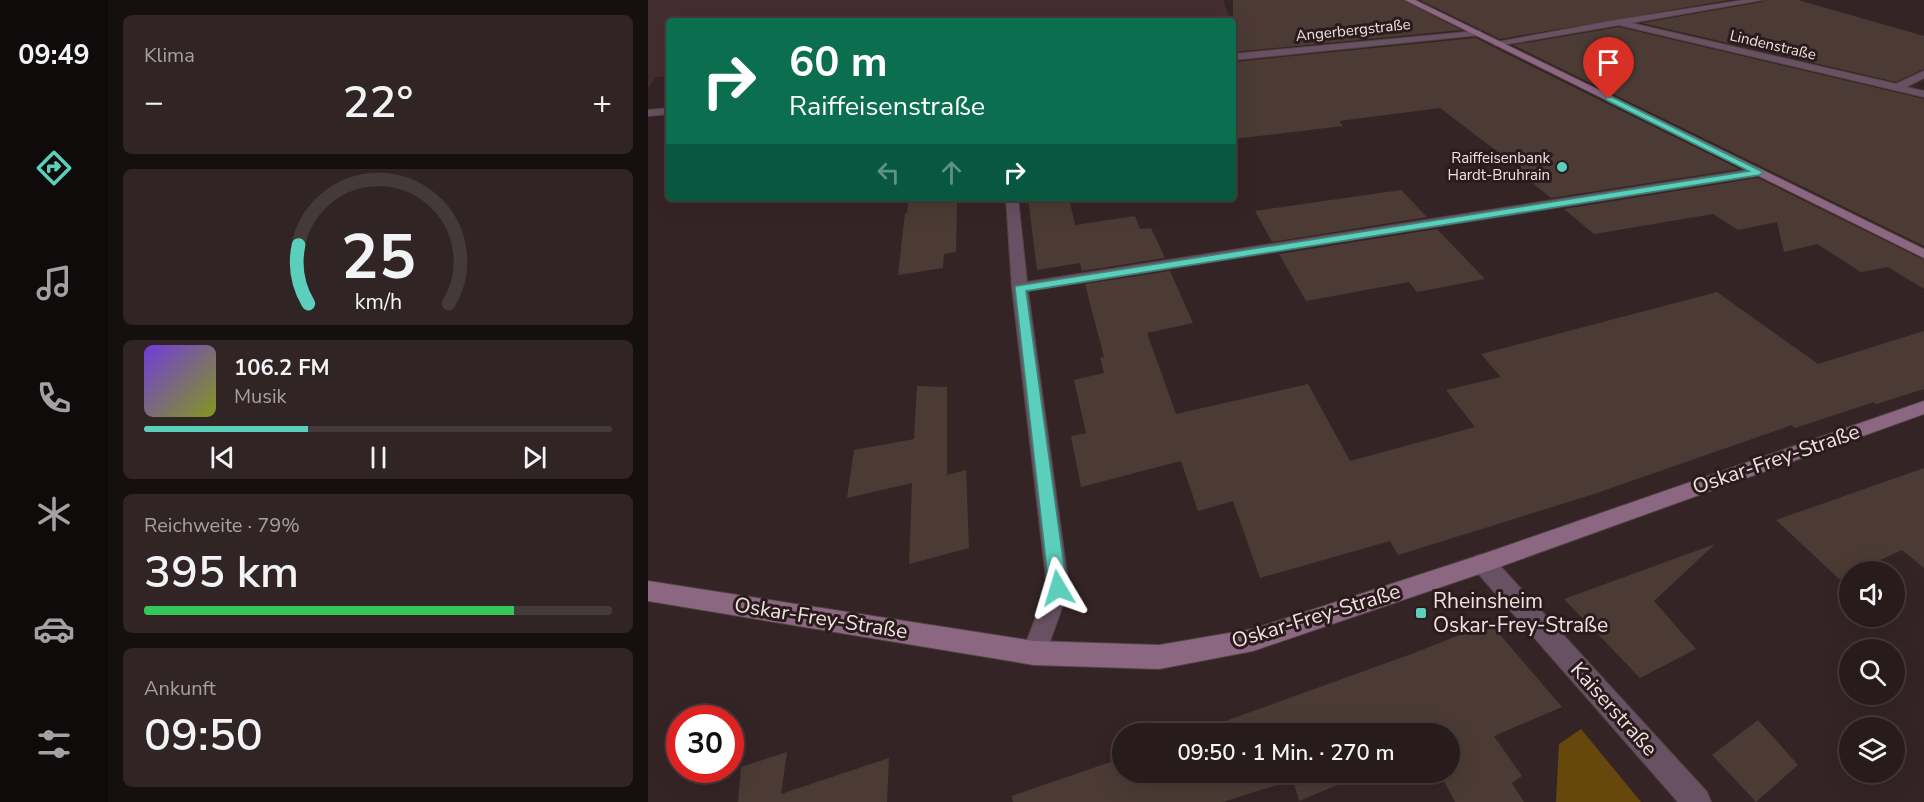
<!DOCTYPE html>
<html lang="de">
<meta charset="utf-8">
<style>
body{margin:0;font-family:"Nunito Sans",sans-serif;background:#302425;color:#f1f3f6;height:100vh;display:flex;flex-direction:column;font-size:22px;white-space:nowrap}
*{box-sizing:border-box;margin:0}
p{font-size:20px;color:#a5a1a3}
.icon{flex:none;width:33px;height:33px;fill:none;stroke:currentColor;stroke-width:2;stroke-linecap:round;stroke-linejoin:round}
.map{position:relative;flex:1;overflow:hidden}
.side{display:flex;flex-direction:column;gap:15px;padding:15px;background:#160f0f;width:540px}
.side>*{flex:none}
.top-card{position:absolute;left:18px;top:18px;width:570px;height:183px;border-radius:6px;box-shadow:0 6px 24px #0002,0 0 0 2px #44393b;background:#0b6e4f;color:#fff;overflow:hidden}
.controls{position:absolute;left:1191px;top:561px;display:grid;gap:12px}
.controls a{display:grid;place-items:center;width:66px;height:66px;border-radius:50%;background:#281b1c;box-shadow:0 6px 24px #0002,0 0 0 2px #44393b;font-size:30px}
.speed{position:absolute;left:18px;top:705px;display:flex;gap:12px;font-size:30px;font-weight:700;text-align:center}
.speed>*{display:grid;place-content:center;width:78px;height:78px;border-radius:50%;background:#281b1c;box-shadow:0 6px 24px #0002,0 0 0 2px #44393b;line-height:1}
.speed .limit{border:9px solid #d22;background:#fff;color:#111}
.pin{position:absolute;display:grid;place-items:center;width:51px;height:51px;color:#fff;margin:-62px -26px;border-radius:50% 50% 50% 0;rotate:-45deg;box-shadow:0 0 6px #0007}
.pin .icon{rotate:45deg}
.me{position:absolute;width:66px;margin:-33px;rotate:353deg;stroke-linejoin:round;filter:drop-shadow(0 0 4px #0008)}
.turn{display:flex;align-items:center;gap:21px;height:126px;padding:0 24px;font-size:27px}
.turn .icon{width:78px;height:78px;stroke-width:2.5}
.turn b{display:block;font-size:42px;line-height:51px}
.lanes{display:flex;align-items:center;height:57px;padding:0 24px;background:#0003;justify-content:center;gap:30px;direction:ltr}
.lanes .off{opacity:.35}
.big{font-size:45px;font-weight:600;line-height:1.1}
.side .card{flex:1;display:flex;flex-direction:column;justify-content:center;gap:9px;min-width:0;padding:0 21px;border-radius:9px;background:#302425}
.side .dial{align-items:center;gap:0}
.dial svg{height:156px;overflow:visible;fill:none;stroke:#44393b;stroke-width:7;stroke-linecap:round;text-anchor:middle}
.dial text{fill:#f1f3f6;stroke:none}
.song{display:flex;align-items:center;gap:18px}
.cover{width:72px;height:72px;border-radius:9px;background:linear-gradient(135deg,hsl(260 70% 55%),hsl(70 70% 35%))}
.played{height:6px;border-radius:3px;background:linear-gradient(90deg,#5bcebc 35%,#44393b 35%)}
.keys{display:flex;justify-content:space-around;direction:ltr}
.heat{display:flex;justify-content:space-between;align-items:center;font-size:33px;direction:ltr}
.charge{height:9px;border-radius:4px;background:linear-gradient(90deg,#34c759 79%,#44393b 0)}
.trip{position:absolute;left:464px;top:723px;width:348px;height:60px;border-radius:30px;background:#281b1c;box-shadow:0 6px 24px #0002,0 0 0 2px #44393b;font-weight:600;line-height:60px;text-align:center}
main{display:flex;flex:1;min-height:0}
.tabs{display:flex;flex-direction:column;width:108px;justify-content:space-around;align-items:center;background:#100b0b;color:#a5a1a3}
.tabs .icon{width:42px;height:42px}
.tabs .current{color:#5bcebc}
.tabs b{font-size:27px;color:#f1f3f6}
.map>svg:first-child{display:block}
.built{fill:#442d30}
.green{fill:#66480c}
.building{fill:#4b3b34}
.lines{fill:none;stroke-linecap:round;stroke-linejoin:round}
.street-casing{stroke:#524244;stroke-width:2}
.secondary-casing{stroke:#524244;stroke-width:2}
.street{fill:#685162;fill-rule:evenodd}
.secondary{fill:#8b6781;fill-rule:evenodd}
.route{fill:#5bcebc;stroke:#3b867a;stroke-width:1.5}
.poi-dot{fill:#5bcebc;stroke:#2b1b1d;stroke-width:2}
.labels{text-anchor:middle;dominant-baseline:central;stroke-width:6;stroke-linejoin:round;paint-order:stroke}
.far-street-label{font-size:15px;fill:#ede1e2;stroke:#2b1b1d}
.far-poi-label{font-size:15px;fill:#ede1e2;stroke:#2b1b1d;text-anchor:end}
.near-street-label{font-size:21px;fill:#ede1e2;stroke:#2b1b1d}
.near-poi-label{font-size:21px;fill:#ede1e2;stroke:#2b1b1d;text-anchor:start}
</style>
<main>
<nav class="tabs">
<b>09:49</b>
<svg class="icon current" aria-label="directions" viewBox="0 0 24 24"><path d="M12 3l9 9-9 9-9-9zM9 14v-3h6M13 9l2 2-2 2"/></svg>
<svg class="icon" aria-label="music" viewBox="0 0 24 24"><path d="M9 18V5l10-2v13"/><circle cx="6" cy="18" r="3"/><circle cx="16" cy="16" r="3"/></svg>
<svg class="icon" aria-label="phone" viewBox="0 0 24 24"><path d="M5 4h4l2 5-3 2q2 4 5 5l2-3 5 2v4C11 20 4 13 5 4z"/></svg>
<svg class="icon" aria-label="climate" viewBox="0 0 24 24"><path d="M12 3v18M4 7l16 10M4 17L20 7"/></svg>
<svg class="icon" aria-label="car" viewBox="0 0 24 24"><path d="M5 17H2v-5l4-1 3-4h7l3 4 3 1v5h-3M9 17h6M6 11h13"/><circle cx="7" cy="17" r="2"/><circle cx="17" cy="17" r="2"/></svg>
<svg class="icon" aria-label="filters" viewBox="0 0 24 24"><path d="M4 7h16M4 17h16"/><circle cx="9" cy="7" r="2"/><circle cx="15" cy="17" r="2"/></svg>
</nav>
<section class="side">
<div class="card"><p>Klima</p>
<div class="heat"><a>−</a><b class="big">22°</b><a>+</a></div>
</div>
<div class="card dial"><svg viewBox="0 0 100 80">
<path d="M14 69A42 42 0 1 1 86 69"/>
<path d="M14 69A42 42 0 0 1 9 39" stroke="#5bcebc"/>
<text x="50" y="56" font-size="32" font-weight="700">25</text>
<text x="50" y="72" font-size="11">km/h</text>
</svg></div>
<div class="card">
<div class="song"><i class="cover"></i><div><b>106.2 FM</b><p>Musik</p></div></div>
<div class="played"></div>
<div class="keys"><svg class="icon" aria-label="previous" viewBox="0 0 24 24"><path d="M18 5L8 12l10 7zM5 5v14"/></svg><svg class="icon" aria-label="pause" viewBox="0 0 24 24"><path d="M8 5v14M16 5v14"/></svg><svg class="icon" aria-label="next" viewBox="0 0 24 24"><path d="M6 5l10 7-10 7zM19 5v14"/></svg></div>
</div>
<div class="card"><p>Reichweite · 79%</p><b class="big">395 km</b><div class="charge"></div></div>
<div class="card"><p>Ankunft</p><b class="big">09:50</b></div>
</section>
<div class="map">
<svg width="1276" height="802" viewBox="0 0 1276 802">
<rect width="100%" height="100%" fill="#352426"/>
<!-- built -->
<path class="built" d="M0 0H575L583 21H21V76L8 77 0 88Z"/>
<!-- green -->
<path class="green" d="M933 729 993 802H908L911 744Z"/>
<!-- building -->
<g class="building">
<path d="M585 0H755L813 30 585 52Z"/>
<path d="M772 0H1081L852 39Z"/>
<path d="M1116 0H1150L1276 36V69L1248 82 994 23 1114 2Z"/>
<path d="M971 27 1276 99V246L865 45Z"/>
<path d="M828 38 847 48 1091 169 903 198 871 172 875 171 792 108 691 121 695 126 585 139V62Z"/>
<path d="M1110 178 1276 260V289L1240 267 1213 272 1169 244 1136 252 1129 222 1090 230 1065 214 946 234 916 209Z"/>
<path d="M753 190 779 217 624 242 607 211Z"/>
<path d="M261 198H309L308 252 296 254 295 268 250 275 257 213H259Z"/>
<path d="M380 198H421L427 225 487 216 492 229 503 228 517 258 434 271 432 263 389 270Z"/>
<path d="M789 229 837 279 769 292 761 282 658 301 631 254Z"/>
<path d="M522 271 545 323 499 333 528 414 660 384 702 461 827 427 798 390 853 377 833 354 1069 292 1170 364 1276 331V389L1228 404 1226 402 1147 428 1144 425 946 494 750 555 742 541 612 578 585 501 550 511 533 461 433 487 423 436 438 433 426 380 456 373 452 358 456 357 437 284Z"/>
<path d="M269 386 299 387V475L318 470 321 548 261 564 264 483 199 498 206 450 266 439Z"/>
<path d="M1276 468V568L1254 550 1206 572H1202V574L1191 579 1128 520Z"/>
<path d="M1067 544 1006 601 1048 649 992 678 916 599Z"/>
<path d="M842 623 914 707 846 736 874 776 864 783 876 802H807L791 772H801V734H542L766 653Z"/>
<path d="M1110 720 1150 765 1108 802 1064 755Z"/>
<path d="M139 752 133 794 241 758 239 802H90L93 767Z"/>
<path d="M474 758V772H709L711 776 651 801 645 780 575 802H365L364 796Z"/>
</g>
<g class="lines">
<defs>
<g id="street">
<path d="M1096 0H1114L983 23 1248 84 1276 71V78L1258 87 1276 91V97L971 25 848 46 844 43 968 20Z"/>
<path d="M829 31H832V35L585 60V54Z"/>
<path d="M21 108V114L0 116V110Z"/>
<path d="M1111 168 1117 172 1115 175 380 291 421 588 395 661 386 665 377 661 374 653 399 588 364 288 358 198H370L379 282Z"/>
<path d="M835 554 843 556 1059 792 1063 802H1030L827 570 824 563 827 556Z"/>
</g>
<g id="secondary">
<path d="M757 0H767L1276 249V258Z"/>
<path d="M1276 401V414L843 570 605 651 511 669 386 665 0 601V581L386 641 511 645 605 629 835 554Z"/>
</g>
</defs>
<!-- street casing -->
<use href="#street" class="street-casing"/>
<!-- secondary casing -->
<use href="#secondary" class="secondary-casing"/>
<!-- street -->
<use href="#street" class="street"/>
<!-- secondary -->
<use href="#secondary" class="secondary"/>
</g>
<!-- route -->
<path class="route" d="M958 97H964L1115 172 1111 175 378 291 419 588 416 593 410 595 404 593 401 588 367 288 368 286 1101 171 958 100Z"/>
<!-- markers -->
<g class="poi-dot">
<circle cx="914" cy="167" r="6"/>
<rect x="767" y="607" width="12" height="12" rx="3"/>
</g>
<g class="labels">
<!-- far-street labels -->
<g class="far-street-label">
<text transform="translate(705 30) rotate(-6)">Angerbergstraße</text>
<text transform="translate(1125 45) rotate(13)">Lindenstraße</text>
</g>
<!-- far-poi labels -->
<g class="far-poi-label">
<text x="902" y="158">Raiffeisenbank<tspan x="902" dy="17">Hardt-Bruhrain</tspan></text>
</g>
<!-- near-street labels -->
<g class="near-street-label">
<text transform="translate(1128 459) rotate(-19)">Oskar-Frey-Straße</text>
<text transform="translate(668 616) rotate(-17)">Oskar-Frey-Straße</text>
<text transform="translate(173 618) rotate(9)">Oskar-Frey-Straße</text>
<text transform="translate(966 709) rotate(48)">Kaiserstraße</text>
</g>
<!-- near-poi labels -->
<g class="near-poi-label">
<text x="785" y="601">Rheinsheim<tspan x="785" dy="24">Oskar-Frey-Straße</tspan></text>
</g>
</g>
</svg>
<div class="controls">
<a><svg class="icon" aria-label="sound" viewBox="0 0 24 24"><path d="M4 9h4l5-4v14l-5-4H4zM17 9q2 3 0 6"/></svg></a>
<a><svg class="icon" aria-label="search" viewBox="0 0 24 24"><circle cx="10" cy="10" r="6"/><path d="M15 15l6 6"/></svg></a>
<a><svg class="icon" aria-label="layers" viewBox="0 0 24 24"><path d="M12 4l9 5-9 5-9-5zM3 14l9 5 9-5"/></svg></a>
</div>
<div class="speed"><div class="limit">30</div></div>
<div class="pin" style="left:961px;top:99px;background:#d93025"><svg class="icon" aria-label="arrive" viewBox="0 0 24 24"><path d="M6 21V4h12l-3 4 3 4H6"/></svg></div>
<svg class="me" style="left:410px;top:588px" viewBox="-20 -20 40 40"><path d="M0-17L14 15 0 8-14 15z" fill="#5bcebc" stroke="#fff" stroke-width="4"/></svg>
<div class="trip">09:50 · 1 Min. · 270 m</div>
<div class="top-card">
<div class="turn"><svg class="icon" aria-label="right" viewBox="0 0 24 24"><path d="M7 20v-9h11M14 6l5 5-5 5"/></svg><div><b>60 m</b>Raiffeisenstraße</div></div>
<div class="lanes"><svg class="icon off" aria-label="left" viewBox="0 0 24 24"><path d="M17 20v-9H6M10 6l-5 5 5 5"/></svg><svg class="icon off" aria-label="ahead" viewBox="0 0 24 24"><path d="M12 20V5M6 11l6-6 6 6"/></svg><svg class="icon" aria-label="right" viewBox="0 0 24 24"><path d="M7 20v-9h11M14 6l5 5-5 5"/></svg></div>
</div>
</div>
</main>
